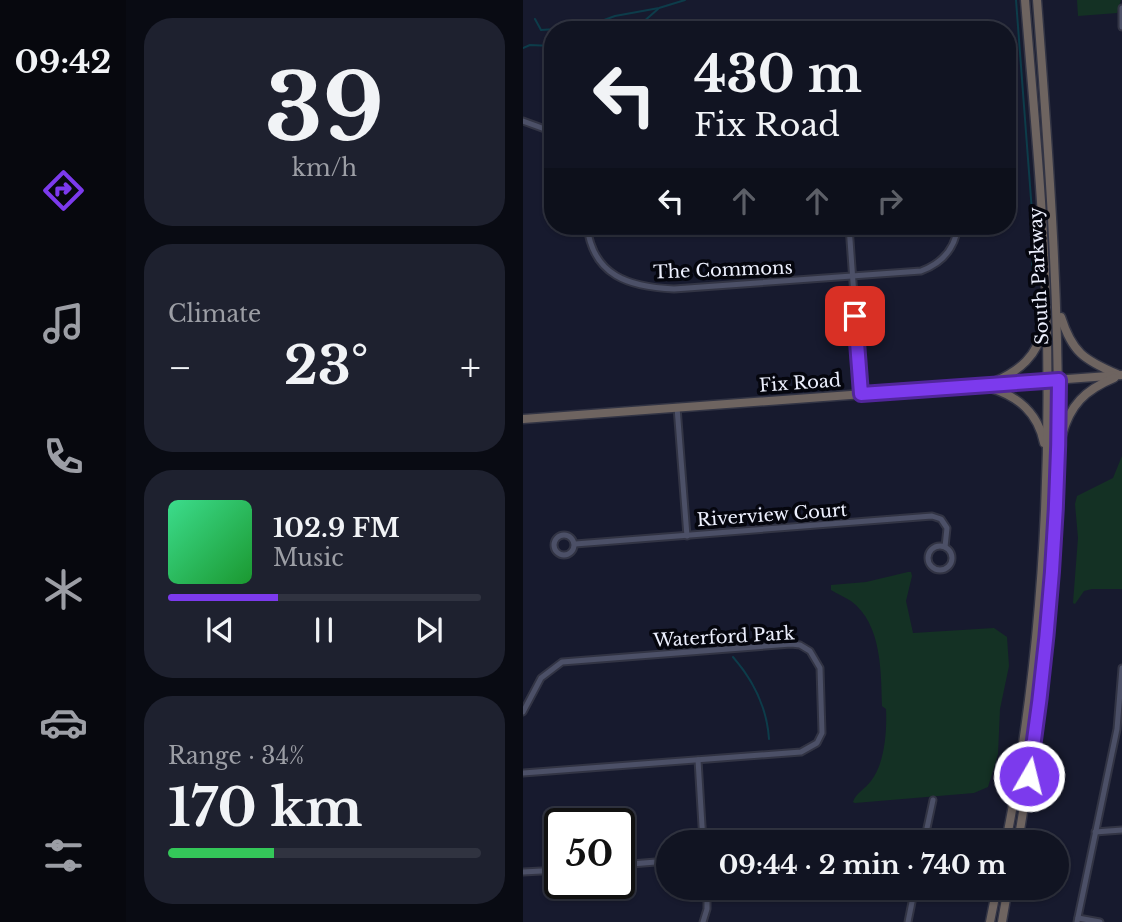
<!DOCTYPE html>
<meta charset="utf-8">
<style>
body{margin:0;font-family:"Libre Baskerville",serif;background:#1e212f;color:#f1f3f6;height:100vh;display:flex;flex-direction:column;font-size:26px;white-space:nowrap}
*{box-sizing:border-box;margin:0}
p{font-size:23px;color:#9c9ea5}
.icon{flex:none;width:38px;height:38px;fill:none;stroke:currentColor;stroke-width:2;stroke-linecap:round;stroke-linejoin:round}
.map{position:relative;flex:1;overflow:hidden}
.sheet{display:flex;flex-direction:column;gap:18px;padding:18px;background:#090b13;width:397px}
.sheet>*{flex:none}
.top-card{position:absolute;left:21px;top:21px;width:472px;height:214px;border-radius:28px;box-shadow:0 2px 5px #0004,0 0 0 2px #303340;background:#111422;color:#f1f3f6;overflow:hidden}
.speed{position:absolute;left:21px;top:808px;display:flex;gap:14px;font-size:35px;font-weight:700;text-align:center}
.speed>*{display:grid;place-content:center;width:91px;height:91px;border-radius:50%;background:#111422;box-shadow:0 2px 5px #0004,0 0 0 2px #303340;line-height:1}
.speed .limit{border:4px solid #111;border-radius:10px;background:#fff;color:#111}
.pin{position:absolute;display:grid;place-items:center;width:60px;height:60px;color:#fff;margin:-30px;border-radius:14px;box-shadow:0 4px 10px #0006}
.me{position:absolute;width:77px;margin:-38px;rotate:8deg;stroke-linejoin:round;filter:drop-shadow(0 0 5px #0008)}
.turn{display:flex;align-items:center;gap:24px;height:147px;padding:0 35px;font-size:32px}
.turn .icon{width:91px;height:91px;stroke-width:2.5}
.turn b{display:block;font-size:49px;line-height:60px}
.lanes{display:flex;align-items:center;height:66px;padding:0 35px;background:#0003;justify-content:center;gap:35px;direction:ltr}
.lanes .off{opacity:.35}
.big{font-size:52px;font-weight:800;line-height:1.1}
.sheet .tile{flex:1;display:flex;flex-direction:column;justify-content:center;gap:10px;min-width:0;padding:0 24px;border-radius:28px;background:#1e212f}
.sheet .dial{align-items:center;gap:0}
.dial b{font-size:91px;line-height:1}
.song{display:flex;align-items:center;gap:21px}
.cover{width:84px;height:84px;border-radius:10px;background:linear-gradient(135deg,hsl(150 70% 55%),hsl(130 70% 35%))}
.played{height:7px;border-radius:4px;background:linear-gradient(90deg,#7c3aed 35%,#303340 35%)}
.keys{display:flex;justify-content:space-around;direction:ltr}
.heat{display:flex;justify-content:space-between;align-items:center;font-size:38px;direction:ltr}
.charge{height:10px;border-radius:5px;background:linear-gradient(90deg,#34c759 34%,#303340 0)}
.trip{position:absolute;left:133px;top:830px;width:413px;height:70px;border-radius:35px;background:#111422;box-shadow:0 2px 5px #0004,0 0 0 2px #303340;font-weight:800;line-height:70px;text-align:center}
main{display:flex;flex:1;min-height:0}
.menu{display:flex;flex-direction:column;width:126px;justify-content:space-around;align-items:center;background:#07080e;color:#9c9ea5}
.menu .icon{width:49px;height:49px}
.menu .current{color:#7c3aed}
.menu b{font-size:32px;color:#f1f3f6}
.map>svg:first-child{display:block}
.green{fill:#143124}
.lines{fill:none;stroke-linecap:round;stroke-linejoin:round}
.stream{stroke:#0d3c4a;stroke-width:2}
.street-casing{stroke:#323444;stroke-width:9}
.secondary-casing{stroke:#323444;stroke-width:11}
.street{stroke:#4c5067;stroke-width:5}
.secondary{stroke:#6e6460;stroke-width:8}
.route-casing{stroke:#51269a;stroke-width:18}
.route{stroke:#7c3aed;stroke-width:12}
.labels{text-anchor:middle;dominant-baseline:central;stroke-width:7;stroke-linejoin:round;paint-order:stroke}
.street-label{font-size:18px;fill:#eceffd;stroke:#05060e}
</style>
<main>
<nav class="menu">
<b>09:42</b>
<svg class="icon current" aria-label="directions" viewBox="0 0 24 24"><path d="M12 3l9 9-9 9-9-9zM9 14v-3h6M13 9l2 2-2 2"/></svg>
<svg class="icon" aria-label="music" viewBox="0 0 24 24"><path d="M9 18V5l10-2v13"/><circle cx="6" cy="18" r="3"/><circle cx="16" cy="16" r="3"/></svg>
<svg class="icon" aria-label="phone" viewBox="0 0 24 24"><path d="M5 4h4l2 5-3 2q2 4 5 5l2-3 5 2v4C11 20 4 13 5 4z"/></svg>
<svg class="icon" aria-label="climate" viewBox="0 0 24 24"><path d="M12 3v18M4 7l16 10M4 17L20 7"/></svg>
<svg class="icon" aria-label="car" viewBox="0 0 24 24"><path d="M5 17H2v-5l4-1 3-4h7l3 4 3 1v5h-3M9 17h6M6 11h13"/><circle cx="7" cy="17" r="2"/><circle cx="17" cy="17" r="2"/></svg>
<svg class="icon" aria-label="filters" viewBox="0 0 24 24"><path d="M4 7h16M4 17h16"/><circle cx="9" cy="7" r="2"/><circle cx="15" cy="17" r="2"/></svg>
</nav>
<section class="sheet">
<div class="tile dial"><b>39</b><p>km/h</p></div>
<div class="tile"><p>Climate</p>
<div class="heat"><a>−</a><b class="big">23°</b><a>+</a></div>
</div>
<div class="tile">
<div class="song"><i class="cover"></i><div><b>102.9 FM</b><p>Music</p></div></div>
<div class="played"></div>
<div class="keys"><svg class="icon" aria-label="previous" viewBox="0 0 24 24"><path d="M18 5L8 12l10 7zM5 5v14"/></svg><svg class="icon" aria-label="pause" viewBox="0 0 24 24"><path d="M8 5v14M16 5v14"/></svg><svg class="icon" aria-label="next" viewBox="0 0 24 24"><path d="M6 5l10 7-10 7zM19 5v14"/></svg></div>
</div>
<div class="tile"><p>Range · 34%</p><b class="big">170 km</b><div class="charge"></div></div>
</section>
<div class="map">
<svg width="599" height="922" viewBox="0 0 599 922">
<rect width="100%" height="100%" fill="#171a2e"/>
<!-- green -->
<g class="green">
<path d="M554 0H598L594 13 555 16Z"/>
<path d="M599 456V589H569L561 591 552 604 550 603 555 538 552 504 554 496 590 478Z"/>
<path d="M385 572H388L389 576 383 601 390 633 471 628 484 637 486 666 477 709 475 754 465 787 451 793 332 803 330 802C333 793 342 789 348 781 362 763 364 731 363 709L359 706C358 672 359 624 328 601 322 597 314 594 308 590V585L343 582Z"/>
</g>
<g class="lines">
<!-- stream -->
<g class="stream">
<path d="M493 0 510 225 509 279"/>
<path d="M12 19 18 30 62 27 92 16 136 8 162 0"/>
<path d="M111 30 135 9"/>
<path d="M0 48 7 45 30 46"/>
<path d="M210 657C230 680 244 708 246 739"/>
</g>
<defs>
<g id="street">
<path d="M599 8V27"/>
<path d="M0 121 30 132"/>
<path d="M64 226C70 276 106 287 151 289L398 271C420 263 432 248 435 226"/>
<path d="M326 226 338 394"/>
<path d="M154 407 164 536"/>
<circle cx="41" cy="545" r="10"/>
<path d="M52 544 409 516 418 519 424 528 422 547"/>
<circle cx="417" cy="558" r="12"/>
<path d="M0 712 18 678 39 662 268 644 277 645 287 651 297 668 299 733 294 743 278 752 0 773"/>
<path d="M175 760 180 842"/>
<path d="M572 832 599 830"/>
<path d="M401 842 410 800"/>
<path d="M96 865 145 861"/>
<path d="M0 872 37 870"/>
<path d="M555 918 577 922"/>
<path d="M180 922 184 909V887"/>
<path d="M385 922 392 887"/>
<path d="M554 922 594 729 599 668"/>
</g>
<g id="secondary">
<path d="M538 317C549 352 561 360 594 374"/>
<path d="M471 382C496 371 515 356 520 327"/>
<path d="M468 388C496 397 515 413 521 443"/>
<path d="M0 419 599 375"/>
<path d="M539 435C547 405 562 390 591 378"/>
<path d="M483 842C518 665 529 482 523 302 520 201 510 101 502 0"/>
<path d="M495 842C514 730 530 617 534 504 539 335 527 168 514 0"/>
<path d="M467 922 474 887"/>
<path d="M479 922 485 887"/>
</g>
</defs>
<!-- street casing -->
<use href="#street" class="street-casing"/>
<!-- secondary casing -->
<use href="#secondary" class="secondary-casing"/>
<!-- street -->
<use href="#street" class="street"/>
<!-- secondary -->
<use href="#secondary" class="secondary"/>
</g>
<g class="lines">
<defs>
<path id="route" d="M332 316 338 394 536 380C536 513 526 644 506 776"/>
</defs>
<!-- route casing -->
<use href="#route" class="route-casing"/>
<!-- route -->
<use href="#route" class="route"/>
</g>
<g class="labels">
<!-- street labels -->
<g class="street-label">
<text transform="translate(200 270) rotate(-2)">The Commons</text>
<text transform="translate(516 276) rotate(-93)">South Parkway</text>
<text transform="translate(277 383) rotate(-4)">Fix Road</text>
<text transform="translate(249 515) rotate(-4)">Riverview Court</text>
<text transform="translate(201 637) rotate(-3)">Waterford Park</text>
</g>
</g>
</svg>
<div class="speed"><div class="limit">50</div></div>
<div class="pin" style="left:332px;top:316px;background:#d93025"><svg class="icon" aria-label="arrive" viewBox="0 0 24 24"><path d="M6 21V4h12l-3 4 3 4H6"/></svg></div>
<svg class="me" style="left:506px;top:776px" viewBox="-20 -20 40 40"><circle r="17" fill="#7c3aed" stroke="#fff" stroke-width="3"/><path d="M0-11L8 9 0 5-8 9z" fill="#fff"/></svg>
<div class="trip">09:44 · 2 min · 740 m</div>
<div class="top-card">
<div class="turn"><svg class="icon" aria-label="left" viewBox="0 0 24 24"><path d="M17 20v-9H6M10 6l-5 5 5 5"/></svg><div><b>430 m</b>Fix Road</div></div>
<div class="lanes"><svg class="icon" aria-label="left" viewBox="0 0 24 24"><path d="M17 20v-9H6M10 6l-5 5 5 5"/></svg><svg class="icon off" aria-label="ahead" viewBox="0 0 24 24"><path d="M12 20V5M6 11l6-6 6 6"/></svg><svg class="icon off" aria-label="ahead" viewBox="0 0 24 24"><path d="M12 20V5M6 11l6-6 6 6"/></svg><svg class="icon off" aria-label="right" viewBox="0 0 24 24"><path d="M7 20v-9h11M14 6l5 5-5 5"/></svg></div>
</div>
</div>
</main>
